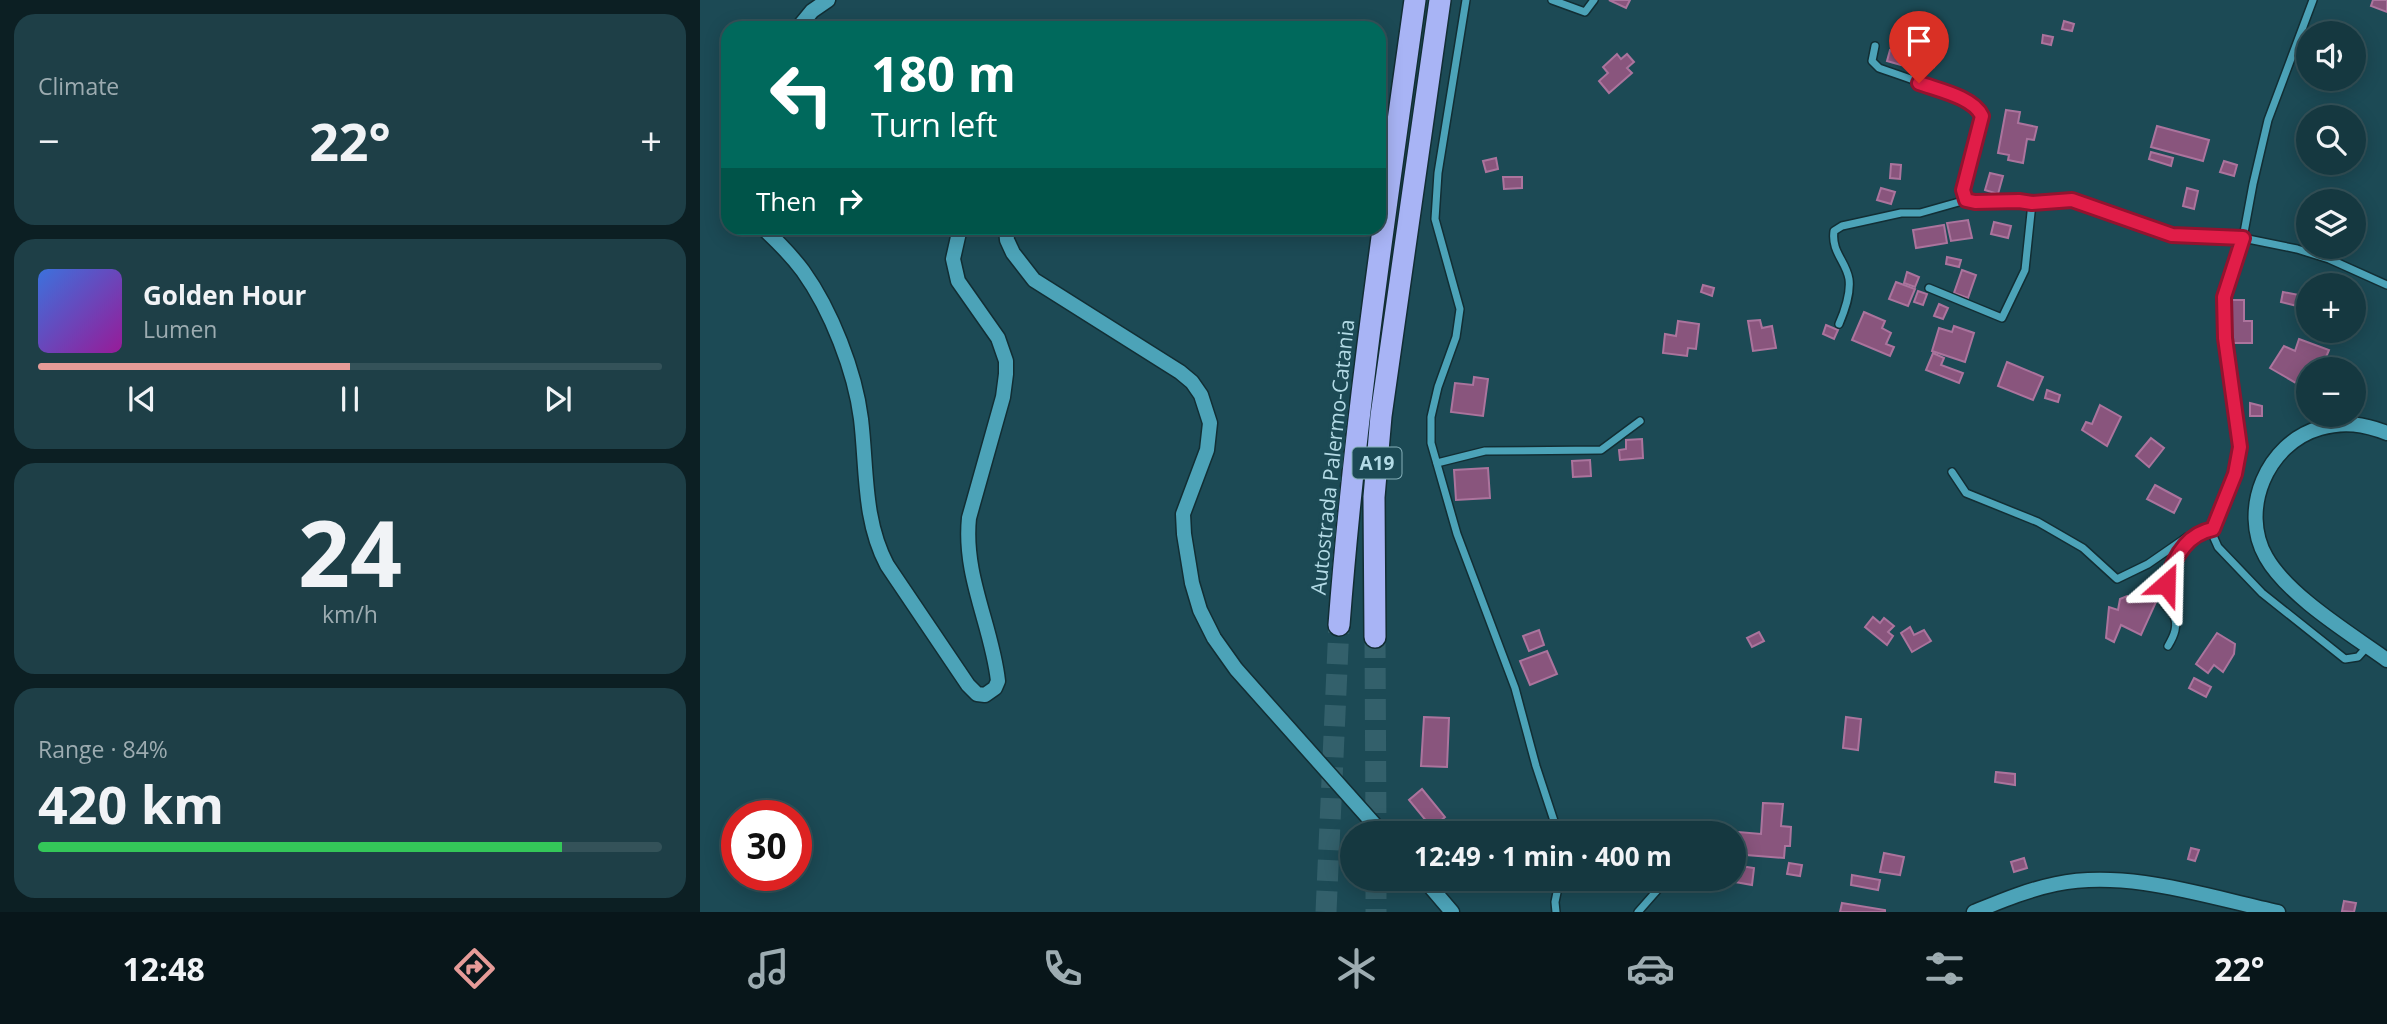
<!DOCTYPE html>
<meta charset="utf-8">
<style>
body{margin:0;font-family:"Open Sans",sans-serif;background:#1e3f47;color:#f1f3f6;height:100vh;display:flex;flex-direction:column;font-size:26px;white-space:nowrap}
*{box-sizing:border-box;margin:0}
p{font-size:23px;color:#9dacb1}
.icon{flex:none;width:38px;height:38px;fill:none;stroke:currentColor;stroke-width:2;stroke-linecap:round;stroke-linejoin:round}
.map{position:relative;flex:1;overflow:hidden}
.details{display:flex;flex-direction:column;gap:14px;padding:14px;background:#0c1f23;width:700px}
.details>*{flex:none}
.hud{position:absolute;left:21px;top:21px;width:665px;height:214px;border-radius:21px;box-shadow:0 4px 18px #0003,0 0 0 2px #345259;background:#00695c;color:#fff;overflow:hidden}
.controls{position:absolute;left:1596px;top:21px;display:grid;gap:14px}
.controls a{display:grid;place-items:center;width:70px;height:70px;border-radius:50%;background:#153840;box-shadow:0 4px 18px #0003,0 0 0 2px #345259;font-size:35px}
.speed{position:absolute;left:21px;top:800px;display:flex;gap:14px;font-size:35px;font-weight:700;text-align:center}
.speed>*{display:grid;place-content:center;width:91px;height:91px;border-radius:50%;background:#153840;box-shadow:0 4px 18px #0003,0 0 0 2px #345259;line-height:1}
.speed .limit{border:10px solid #d22;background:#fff;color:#111}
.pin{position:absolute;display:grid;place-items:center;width:60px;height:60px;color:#fff;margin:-72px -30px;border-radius:50% 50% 50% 0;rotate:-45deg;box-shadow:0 0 7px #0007}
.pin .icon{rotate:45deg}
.me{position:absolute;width:77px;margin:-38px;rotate:25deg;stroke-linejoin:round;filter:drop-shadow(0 0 5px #0008)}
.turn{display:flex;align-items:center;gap:24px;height:147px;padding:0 35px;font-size:32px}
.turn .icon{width:91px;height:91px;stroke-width:2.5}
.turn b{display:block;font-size:49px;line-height:60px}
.then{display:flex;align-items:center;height:66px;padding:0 35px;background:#0003;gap:14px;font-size:26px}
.big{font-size:52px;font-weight:700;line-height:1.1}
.details .tile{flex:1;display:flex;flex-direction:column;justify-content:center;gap:10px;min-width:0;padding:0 24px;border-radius:21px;background:#1e3f47}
.details .dial{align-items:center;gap:0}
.dial b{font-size:91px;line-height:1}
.song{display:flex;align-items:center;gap:21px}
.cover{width:84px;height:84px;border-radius:10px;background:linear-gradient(135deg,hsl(220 70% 55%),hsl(300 70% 35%))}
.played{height:7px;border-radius:4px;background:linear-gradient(90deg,#e69b98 50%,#345259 50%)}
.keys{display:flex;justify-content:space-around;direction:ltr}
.heat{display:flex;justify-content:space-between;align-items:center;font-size:38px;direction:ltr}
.charge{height:10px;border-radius:5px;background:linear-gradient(90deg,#34c759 84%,#345259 0)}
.trip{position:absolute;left:640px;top:821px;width:406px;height:70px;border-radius:35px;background:#153840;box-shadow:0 4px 18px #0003,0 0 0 2px #345259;font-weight:700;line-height:70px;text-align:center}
.tabs{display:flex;height:112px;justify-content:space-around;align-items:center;background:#08161a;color:#9dacb1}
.tabs .icon{width:49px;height:49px}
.tabs .current{color:#e69b98}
.tabs b{font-size:32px;color:#f1f3f6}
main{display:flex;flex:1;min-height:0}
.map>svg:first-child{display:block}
.building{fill:#89557d;stroke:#ab749d;stroke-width:2}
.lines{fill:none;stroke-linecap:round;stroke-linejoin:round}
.highway-tunnel{stroke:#33606b;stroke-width:21;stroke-dasharray:21 10;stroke-linecap:butt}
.street-casing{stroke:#122e34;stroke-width:10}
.secondary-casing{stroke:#122e34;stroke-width:17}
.highway-casing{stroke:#122e34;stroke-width:24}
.street{stroke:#4ca3b8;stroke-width:7}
.secondary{stroke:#4ca3b8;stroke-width:14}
.highway{stroke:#a8b4f5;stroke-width:21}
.route-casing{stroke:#92132f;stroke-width:18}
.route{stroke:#e11d48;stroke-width:12}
.labels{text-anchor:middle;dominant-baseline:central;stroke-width:7;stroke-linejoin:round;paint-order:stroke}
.shield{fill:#1c4a55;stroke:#86b0ba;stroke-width:2}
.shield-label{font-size:19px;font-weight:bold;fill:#b4dbe6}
.street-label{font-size:21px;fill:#b4dbe6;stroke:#1c4a55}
</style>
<main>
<section class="details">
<div class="tile"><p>Climate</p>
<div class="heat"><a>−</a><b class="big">22°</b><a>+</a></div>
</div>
<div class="tile">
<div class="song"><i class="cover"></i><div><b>Golden Hour</b><p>Lumen</p></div></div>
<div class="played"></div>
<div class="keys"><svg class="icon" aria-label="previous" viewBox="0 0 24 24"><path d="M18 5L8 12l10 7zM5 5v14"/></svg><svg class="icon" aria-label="pause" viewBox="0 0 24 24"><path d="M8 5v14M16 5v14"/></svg><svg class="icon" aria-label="next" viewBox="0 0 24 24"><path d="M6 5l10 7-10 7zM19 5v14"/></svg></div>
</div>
<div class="tile dial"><b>24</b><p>km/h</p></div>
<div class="tile"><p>Range · 84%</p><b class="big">420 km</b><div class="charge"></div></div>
</section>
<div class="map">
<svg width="1687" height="912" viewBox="0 0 1687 912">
<rect width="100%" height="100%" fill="#1c4a55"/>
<!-- building -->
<g class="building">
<path d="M909 0H930L926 8Z"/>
<path d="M1673 0H1687V12L1671 6Z"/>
<path d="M1364 21 1374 24 1372 31 1362 29Z"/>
<path d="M1214 35 1242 43 1234 67 1207 58Z"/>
<path d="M1343 35 1353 37 1351 45 1342 43Z"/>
<path d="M1190 50 1204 54 1201 65 1187 61Z"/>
<path d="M917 54 921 59 927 54 934 62 927 68 932 73 909 93 899 81 908 73 903 67Z"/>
<path d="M1306 110 1320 112 1318 123 1337 127 1334 140 1327 139 1323 163 1308 160 1309 155 1298 153Z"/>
<path d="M1457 126 1509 140 1503 161 1451 147Z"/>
<path d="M1451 152 1473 158 1471 166 1449 159Z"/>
<path d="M796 158 798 169 786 172 783 161Z"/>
<path d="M1524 161 1537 165 1534 176 1520 172Z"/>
<path d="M1191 164 1201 165 1200 179 1190 178Z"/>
<path d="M1290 173 1303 176 1298 194 1285 190Z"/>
<path d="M803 177H822V188L804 189Z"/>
<path d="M1181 188 1195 192 1191 204 1177 200Z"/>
<path d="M1487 188 1498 191 1494 209 1483 206Z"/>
<path d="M1268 220 1272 238 1251 241 1247 223Z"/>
<path d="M1294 222 1311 226 1308 238 1291 234Z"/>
<path d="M1244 225 1247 243 1216 248 1213 230Z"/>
<path d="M1247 257 1261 260 1259 267 1246 264Z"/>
<path d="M1262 270 1276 275 1268 298 1254 293Z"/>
<path d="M1207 272 1219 277 1215 287 1204 283Z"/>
<path d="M1196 282 1215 289 1208 306 1189 299Z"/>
<path d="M1003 285 1014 288 1012 296 1001 292Z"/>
<path d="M1218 291 1227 294 1223 305 1214 302Z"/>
<path d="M1583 292 1599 295 1597 306 1581 302Z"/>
<path d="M1532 300H1544V321H1552V343H1531Z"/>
<path d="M1239 304 1248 308 1243 319 1234 316Z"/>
<path d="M1164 312 1185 321 1182 328 1191 333 1186 344 1194 347 1190 356 1152 340Z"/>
<path d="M1060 320 1062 328 1072 326 1076 348 1053 351 1048 321Z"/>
<path d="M978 321 999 324 996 349 988 348 987 356 963 353 965 334 976 336Z"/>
<path d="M1126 325 1138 330 1134 339 1123 334Z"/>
<path d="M1254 326 1274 333 1265 362 1232 351 1239 328 1252 332Z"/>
<path d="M1599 339 1629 350 1621 369H1608V390L1570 368 1584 346 1595 351Z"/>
<path d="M1233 353 1244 358 1241 365 1263 373 1259 383 1226 370Z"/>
<path d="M1307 362 1343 377 1333 400 1298 386Z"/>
<path d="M774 377 788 379 783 416 751 412 755 383 773 385Z"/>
<path d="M1347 390 1360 395 1358 402 1345 398Z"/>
<path d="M1550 403 1562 406V416H1550Z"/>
<path d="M1400 405 1421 417 1407 446 1382 430 1386 422 1392 424Z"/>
<path d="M1451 438 1464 448 1449 467 1436 456Z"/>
<path d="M942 439 943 458 920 460 919 450 926 449V440Z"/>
<path d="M890 460 891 476 873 477 872 461Z"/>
<path d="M788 468 790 498 756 500 754 470Z"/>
<path d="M1455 485 1481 499 1474 513 1447 499Z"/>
<path d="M1427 596 1439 602 1443 596 1456 602 1441 635 1421 625 1414 642 1406 638 1409 607 1418 610 1420 599Z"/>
<path d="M1173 617 1180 623 1184 618 1194 626 1188 632 1193 636 1187 645 1165 627Z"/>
<path d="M1210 627 1214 635 1224 630 1231 641 1212 652 1201 633Z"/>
<path d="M839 630 844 645 829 651 823 636Z"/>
<path d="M1059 632 1064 641 1052 647 1047 638Z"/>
<path d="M1517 633 1535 644 1534 654 1523 672 1514 665 1508 673 1496 664Z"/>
<path d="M847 651 857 674 830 685 820 661Z"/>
<path d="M1494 678 1511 687 1506 697 1489 688Z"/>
<path d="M724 717 749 718 747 767 721 766Z"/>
<path d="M1146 717 1161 719 1158 750 1143 748Z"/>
<path d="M1296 772 1315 774V785L1295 782Z"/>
<path d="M722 789 745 817 732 828 709 800Z"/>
<path d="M1063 803 1083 804 1081 826 1091 827 1090 846H1085L1084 858 1034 854V833H1027V831L1061 834Z"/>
<path d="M1491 848 1499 850 1495 861 1488 859Z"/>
<path d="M1184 853 1204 857 1200 875 1180 872Z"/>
<path d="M1324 858 1327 868 1314 872 1311 862Z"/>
<path d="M1089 863 1102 865 1100 876 1087 874Z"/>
<path d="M1034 865 1054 868 1052 885 1024 880 1025 878H1034Z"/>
<path d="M1152 875 1180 880 1178 890 1151 885Z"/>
<path d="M1011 878H1023L1021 887 1010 884Z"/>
<path d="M1644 901 1656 903 1654 912 1642 911Z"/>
<path d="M1142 903 1185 910V912H1140Z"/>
</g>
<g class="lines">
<!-- highway-tunnel -->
<g class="highway-tunnel">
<path d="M675 637 676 833"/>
<path d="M676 878V912"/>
<path d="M626 912 639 625"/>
</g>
<defs>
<g id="street">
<path d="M766 0 738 173 735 219 760 309 756 337 738 387 731 417V443L757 534 815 688 836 766 858 833"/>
<path d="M852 0 885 12 894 0"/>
<path d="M1613 0 1568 120 1553 184 1543 238 1524 297 1525 338 1540 447 1535 474 1513 529 1514 538 1518 547 1562 593 1645 659 1658 657 1667 647"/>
<path d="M1175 46 1172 61 1179 68C1201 76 1273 98 1282 116L1263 190 1266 200C1287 205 1310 199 1332 203"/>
<path d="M1229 288 1302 318 1325 270 1332 203 1372 200 1473 235 1543 238 1597 249 1629 259 1687 285"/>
<path d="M1139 324C1145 310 1151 294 1149 279 1146 261 1131 252 1134 231L1142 226 1201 213H1220L1266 200"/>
<path d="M737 463 785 451 901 450 940 421"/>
<path d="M1252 472 1266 493 1338 522 1383 548 1417 579 1448 564 1487 537 1513 529"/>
<path d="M1468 646C1474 636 1479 625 1473 614 1469 608 1464 608 1463 600 1460 581 1481 548 1495 536"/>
<path d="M1009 833 1011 831"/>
<path d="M856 912 855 902 860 878"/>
<path d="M938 912 968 878"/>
</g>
<g id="secondary">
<path d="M98 28 112 11 128 0"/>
<path d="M63 228C77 241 91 255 103 271 131 310 155 371 161 419 167 469 163 520 187 565L268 685 277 694 285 695 295 688 298 681C292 626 263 576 269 518L303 397 306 374V361L298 338 258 281 253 259 260 228"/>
<path d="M306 228 307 240 313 253 334 280 480 372 492 382 501 395 510 423 507 450 483 514 484 534 492 583 500 610 514 638 536 669 682 833"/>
<path d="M1687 433C1664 424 1644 421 1620 428 1567 443 1539 510 1566 557 1588 596 1651 634 1687 660"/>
<path d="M723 878 752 912"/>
<path d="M1274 912C1301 901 1327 890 1356 884 1427 869 1508 897 1578 912"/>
</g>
<g id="highway">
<path d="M639 625C655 415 686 208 715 0"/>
<path d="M675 637 674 497 681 416 740 0"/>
</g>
</defs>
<!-- street casing -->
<use href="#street" class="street-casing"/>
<!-- secondary casing -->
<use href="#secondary" class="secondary-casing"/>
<!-- highway casing -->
<use href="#highway" class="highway-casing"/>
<!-- street -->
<use href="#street" class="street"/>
<!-- secondary -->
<use href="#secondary" class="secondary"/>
<!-- highway -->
<use href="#highway" class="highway"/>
</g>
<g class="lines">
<defs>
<path id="route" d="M1219 83C1238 90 1273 97 1282 116L1263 190 1266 200 1275 202 1319 201 1332 203 1372 200 1472 235 1543 238 1524 297 1525 338 1540 447 1535 474 1513 529C1486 534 1473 559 1466 584"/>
</defs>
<!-- route casing -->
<use href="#route" class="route-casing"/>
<!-- route -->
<use href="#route" class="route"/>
</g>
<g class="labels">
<!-- shield labels -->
<rect class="shield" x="652.5" y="447.5" width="49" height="31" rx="5"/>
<g class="shield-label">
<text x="677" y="463">A19</text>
</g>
<!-- street labels -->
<g class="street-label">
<text transform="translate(632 457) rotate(-84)">Autostrada Palermo-Catania</text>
</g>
</g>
</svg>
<div class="controls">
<a><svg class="icon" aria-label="sound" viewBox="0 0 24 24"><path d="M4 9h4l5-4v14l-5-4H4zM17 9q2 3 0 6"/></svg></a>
<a><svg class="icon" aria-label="search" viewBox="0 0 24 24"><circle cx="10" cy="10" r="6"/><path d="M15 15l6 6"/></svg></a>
<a><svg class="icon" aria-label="layers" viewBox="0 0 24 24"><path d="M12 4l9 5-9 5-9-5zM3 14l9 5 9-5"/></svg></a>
<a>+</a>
<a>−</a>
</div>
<div class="speed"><div class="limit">30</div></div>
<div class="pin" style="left:1219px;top:83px;background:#d93025"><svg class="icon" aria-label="arrive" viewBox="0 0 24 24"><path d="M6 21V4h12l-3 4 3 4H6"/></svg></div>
<svg class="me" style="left:1466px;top:584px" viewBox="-20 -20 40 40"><path d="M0-17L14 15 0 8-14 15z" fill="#e11d48" stroke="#fff" stroke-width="4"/></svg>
<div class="trip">12:49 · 1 min · 400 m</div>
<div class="hud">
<div class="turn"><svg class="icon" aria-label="left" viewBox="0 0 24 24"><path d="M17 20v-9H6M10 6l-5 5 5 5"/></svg><div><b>180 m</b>Turn left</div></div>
<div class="then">Then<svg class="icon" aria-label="right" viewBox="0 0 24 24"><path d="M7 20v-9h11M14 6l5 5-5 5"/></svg></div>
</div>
</div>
</main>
<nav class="tabs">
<b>12:48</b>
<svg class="icon current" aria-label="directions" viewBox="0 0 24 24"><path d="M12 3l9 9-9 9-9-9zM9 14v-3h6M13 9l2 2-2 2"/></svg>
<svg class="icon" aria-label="music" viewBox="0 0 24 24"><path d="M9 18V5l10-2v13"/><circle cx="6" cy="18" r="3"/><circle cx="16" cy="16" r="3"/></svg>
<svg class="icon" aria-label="phone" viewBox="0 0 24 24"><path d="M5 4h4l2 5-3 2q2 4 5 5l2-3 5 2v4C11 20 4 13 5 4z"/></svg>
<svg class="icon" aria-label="climate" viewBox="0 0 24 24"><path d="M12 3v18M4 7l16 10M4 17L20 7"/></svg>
<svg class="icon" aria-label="car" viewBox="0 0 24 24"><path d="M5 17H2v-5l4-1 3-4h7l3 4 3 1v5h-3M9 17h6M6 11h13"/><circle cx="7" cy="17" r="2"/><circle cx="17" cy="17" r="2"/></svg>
<svg class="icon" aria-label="filters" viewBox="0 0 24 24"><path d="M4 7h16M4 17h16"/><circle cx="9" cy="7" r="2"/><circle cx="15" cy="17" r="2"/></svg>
<b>22°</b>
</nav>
